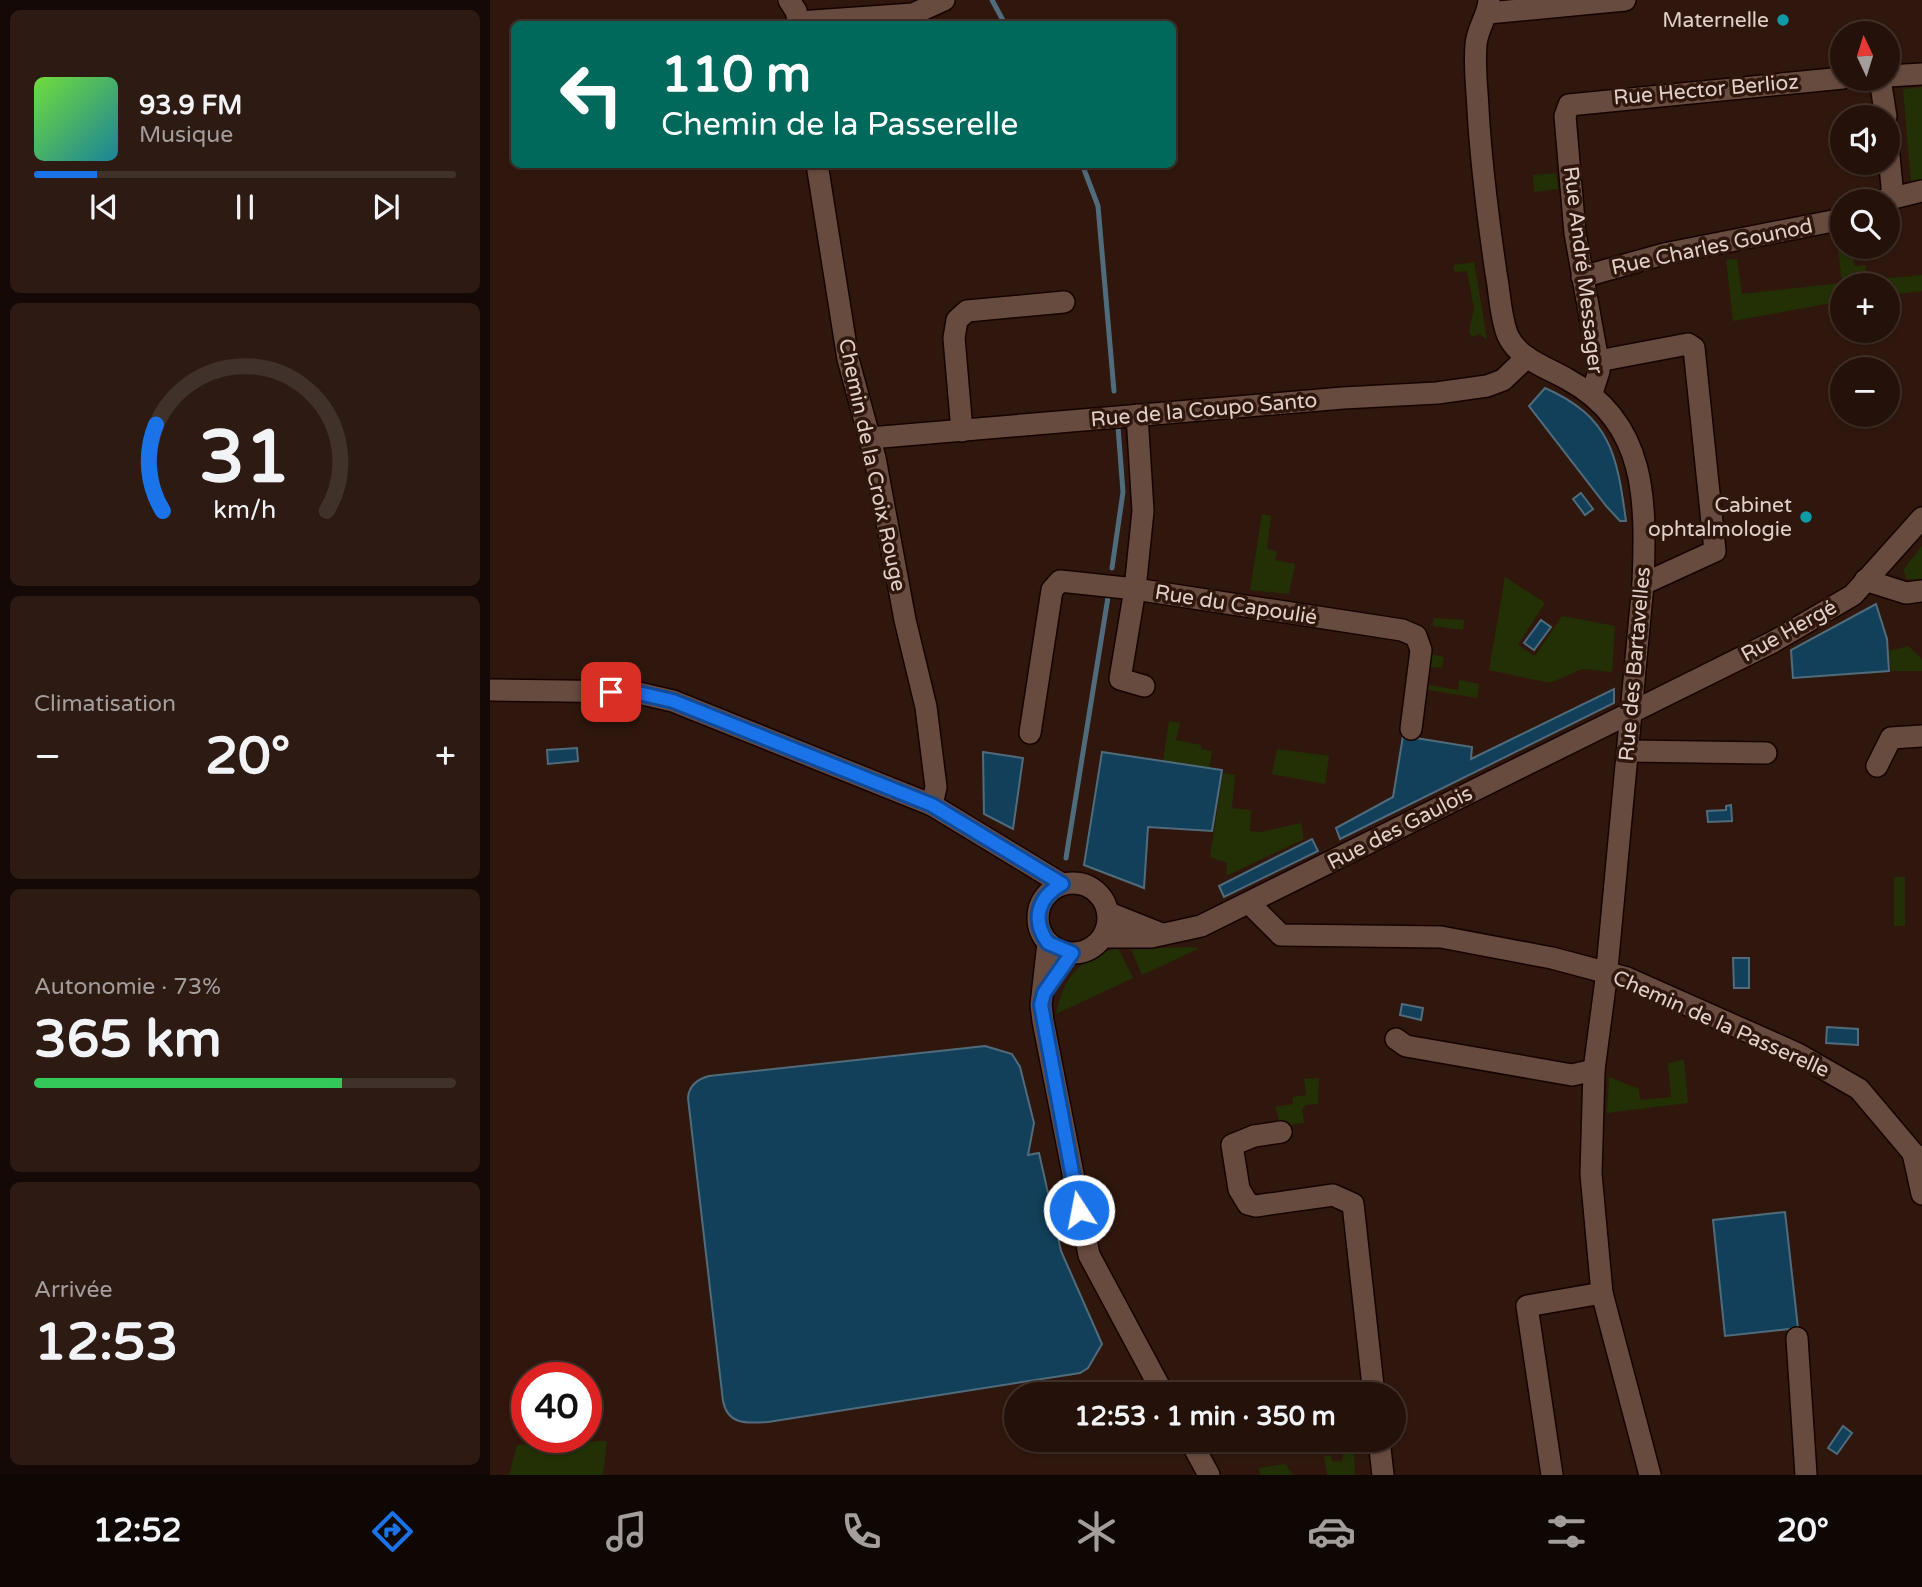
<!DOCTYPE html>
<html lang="fr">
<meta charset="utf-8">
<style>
body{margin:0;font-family:"Varela Round",sans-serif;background:#2c1a13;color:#f1f3f6;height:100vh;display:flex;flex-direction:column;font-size:26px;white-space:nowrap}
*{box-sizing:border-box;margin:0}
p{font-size:23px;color:#a39d9c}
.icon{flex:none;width:38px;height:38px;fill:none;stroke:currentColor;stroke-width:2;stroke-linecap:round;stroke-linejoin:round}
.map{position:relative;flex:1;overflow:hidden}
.details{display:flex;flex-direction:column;gap:10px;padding:10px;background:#140906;width:490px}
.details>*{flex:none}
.hud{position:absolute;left:21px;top:21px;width:665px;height:147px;border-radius:10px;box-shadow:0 2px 5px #0004,0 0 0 2px #41312b;background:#00695c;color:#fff;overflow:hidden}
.needle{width:46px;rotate:356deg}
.controls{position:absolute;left:1340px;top:21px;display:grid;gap:14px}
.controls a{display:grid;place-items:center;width:70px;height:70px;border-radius:50%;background:#24110a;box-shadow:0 2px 5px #0004,0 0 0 2px #41312b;font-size:35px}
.speed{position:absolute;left:21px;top:1362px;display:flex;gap:14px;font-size:35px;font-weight:700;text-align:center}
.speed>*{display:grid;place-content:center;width:91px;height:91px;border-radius:50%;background:#24110a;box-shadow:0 2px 5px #0004,0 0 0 2px #41312b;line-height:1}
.speed .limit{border:10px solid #d22;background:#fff;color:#111}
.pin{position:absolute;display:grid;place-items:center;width:60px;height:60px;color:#fff;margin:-30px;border-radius:14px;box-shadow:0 4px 10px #0006}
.me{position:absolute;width:77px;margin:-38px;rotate:349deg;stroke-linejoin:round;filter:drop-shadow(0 0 5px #0008)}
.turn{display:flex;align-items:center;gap:24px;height:147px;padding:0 35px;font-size:32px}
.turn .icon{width:91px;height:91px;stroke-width:2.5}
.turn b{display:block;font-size:49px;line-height:60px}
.big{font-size:52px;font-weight:800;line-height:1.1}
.details .widget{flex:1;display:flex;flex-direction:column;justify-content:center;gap:10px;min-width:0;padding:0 24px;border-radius:10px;background:#2c1a13}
.details .dial{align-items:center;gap:0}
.dial svg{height:182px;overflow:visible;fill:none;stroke:#41312b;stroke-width:7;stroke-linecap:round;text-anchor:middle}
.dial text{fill:#f1f3f6;stroke:none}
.song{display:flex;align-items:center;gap:21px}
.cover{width:84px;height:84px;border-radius:10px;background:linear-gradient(135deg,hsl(100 70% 55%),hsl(190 70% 35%))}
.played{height:7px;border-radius:4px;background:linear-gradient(90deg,#1a73e8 15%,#41312b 15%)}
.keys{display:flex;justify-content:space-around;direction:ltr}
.heat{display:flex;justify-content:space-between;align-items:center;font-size:38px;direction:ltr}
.charge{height:10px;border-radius:5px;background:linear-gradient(90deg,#34c759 73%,#41312b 0)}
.trip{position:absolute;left:514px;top:1382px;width:402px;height:70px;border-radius:35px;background:#24110a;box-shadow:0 2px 5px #0004,0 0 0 2px #41312b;font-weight:800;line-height:70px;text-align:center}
.dock{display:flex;height:112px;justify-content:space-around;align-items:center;background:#0e0704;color:#a39d9c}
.dock .icon{width:49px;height:49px}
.dock .on{color:#1a73e8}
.dock b{font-size:32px;color:#f1f3f6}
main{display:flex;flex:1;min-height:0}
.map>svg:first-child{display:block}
.green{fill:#233005}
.water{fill:#12405a;stroke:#506b7b;stroke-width:2}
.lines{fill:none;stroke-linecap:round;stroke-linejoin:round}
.stream{stroke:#506b7b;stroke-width:5}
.minor-casing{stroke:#160300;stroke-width:24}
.minor{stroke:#684b3f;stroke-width:21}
.route-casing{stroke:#114b97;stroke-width:18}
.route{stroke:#1a73e8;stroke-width:12}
.culture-dot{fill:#0f9aa8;stroke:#30170d;stroke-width:2.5}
.labels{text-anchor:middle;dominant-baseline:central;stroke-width:7;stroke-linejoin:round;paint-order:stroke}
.poi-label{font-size:21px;fill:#e1d0c9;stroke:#30170d;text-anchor:end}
.street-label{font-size:21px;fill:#e1d0c9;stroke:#30170d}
</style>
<main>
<section class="details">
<div class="widget">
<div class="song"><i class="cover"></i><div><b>93.9 FM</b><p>Musique</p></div></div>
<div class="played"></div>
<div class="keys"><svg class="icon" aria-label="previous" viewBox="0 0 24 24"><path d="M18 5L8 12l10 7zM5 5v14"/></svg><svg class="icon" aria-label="pause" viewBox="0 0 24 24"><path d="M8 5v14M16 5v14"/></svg><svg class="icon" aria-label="next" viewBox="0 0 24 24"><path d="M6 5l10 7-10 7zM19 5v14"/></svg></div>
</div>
<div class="widget dial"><svg viewBox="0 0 100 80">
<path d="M14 69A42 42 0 1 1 86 69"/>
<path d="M14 69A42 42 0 0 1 11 31" stroke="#1a73e8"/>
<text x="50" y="56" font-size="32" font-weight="700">31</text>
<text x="50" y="72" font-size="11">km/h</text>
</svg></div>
<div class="widget"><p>Climatisation</p>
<div class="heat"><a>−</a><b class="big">20°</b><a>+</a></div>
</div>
<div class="widget"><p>Autonomie · 73%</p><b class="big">365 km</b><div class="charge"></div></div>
<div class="widget"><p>Arrivée</p><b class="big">12:53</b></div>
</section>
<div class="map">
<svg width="1432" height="1475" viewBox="0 0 1432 1475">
<rect width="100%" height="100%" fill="#30170d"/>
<!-- green -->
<g class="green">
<path d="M1432 87V180L1421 182 1413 89Z"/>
<path d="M1066 173 1068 189 1044 192 1043 175Z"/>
<path d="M1348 247H1362L1364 266 1375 265 1377 285H1353V301L1243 321 1236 260 1247 259 1252 294 1352 283Z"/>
<path d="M984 262 997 339 989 334 982 337 979 332 984 309 977 271 965 272 963 265Z"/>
<path d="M1432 275V291L1398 295V285H1380V280Z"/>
<path d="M772 514 781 516 777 549 787 551 785 560 805 564 799 594 760 590Z"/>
<path d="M1432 546V580L1417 579 1413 570Z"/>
<path d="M1015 577 1055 603 1028 645 1045 656 1072 616 1125 626 1122 672 1092 669 1060 683 999 670Z"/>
<path d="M944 618 974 620 973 630 943 626Z"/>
<path d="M1418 646 1432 659V671H1401L1399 651Z"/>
<path d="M940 654 954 657 952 668 940 667 938 685 968 690 969 680 989 684 987 698 933 689Z"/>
<path d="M679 721 690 723 686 740 711 745V749L722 751 719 768 673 761Z"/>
<path d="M787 749 839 756 835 784 782 774Z"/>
<path d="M733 773 745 775 742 808 761 810 760 831 771 832 811 823 814 839 736 876 737 863 720 857Z"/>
<rect x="1404" y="877" width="11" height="49"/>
<path d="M697 947 710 948 652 975 641 949Z"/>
<path d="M628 948 643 978 566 1014C573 978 591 956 628 948Z"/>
<path d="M1194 1060 1198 1103 1117 1113 1119 1077 1149 1089 1150 1100 1181 1097 1178 1063Z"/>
<path d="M829 1078 828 1104 816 1105 812 1109 814 1123 791 1126 785 1107 803 1104V1097L816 1095 814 1079Z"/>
<path d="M117 1441 113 1475H19L27 1445Z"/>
<path d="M854 1449H864L865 1475H837L834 1456 840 1455 843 1462 852 1461Z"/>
<path d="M795 1464 803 1475H770L769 1468Z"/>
</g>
<!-- water -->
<g class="water">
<path d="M1055 388C1121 417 1127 455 1136 521H1130L1117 507 1039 406Z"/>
<path d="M1091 493 1103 509 1095 515 1083 499Z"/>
<path d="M1386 604 1397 639 1399 671 1303 678 1301 650Z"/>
<path d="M1051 620 1061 627 1044 650 1034 643Z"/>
<path d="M1124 689V703L850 839 846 828 903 797 913 736 982 747 981 759Z"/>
<path d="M87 748 88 761 58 764 57 750Z"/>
<path d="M493 752 533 758 523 829 494 814Z"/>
<path d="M612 752 732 770 722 831 658 827 654 888 594 865Z"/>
<path d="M1241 805 1242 821 1218 822 1217 811 1236 810V806Z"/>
<path d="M822 839 828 851 734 897 729 886Z"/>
<path d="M1243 958H1259V988H1244Z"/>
<path d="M912 1004 933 1008 931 1020 910 1015Z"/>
<path d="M1337 1027 1368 1029V1045L1336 1043Z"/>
<path d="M495 1046 522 1054 530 1067 544 1123 538 1155 549 1153 571 1251 612 1344 598 1368 590 1373 278 1422C258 1423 238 1426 233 1401L198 1098C199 1085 208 1079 219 1076Z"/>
<path d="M1295 1212 1308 1328 1235 1336 1223 1220Z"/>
<path d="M1353 1426 1362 1433 1347 1454 1338 1448Z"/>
</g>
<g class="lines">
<!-- stream -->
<g class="stream">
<path d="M502 0 515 24"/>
<path d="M592 164 608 206 624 391"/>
<path d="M622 568 633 492 628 427"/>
<path d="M576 858 619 591"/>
</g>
<defs>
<g id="minor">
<path d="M299 0 306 11 309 24"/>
<path d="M999 0C998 17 987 28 986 45 984 66 987 88 988 109 991 164 998 218 1006 273 1010 293 1010 317 1018 336 1029 359 1056 367 1077 379 1158 423 1156 501 1153 584L1116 979 1104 1070 1101 1174 1112 1293 1160 1475"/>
<path d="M998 13 1135 0"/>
<path d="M309 22 423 14 454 0"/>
<path d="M1398 76 1432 74"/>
<path d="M1390 79 1396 117"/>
<path d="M1398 146 1403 197"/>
<path d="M327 164 358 359 385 458 415 620 436 707 446 787 442 805"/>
<path d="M1391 201 1432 191"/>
<path d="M1092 277 1174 254 1353 219"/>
<path d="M1108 361 1198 344 1204 348 1225 551 1153 584"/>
<path d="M1102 393 1109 371 1108 361 1085 233 1075 116 1079 105 1353 78"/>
<path d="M647 415 653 511 645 589 912 630 926 636 931 650 921 729"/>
<path d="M472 431 464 338 467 320 477 311 574 302"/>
<path d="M380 438 853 398 947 393 997 386 1013 380 1037 357"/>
<path d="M1375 580 1416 593 1432 591"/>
<path d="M0 690 144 692 183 701 442 805 572 884"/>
<path d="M540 733 562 590 570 581 645 589 630 679 654 686"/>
<path d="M1139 751 1276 753"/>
<path d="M1387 766 1401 738 1432 736"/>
<circle cx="583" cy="918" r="35"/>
<path d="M760 904 791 935 951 937 1062 958 1137 978 1308 1054 1369 1089 1423 1153 1432 1159"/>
<path d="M619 913 669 933"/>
<path d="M614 937H661L711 926 1283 642 1363 595 1432 518"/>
<path d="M558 943 551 1005 553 1021 599 1255 674 1395"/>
<path d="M906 1039 916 1046 1082 1075 1104 1070"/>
<path d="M791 1132 764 1136 742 1145 749 1189 758 1204 766 1206 843 1195 863 1204 884 1395"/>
<path d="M1423 1153 1432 1194"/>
<path d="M1307 1338 1316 1475"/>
<path d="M700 1440 719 1475"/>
<path d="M889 1440 893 1475"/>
<path d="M1062 1475 1037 1306 1112 1293"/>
</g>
</defs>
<!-- minor casing -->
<use href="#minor" class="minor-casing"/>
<!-- minor -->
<use href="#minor" class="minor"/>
</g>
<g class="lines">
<defs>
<path id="route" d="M121 692H144L183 701 442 805 572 884C548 897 541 920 558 943L582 953 554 993 551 1005 589 1210"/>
</defs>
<!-- route casing -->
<use href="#route" class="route-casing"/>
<!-- route -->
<use href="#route" class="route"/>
</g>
<!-- markers -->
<g class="culture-dot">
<circle cx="1293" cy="20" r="7"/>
<circle cx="1316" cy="517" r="7"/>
</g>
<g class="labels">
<!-- poi labels -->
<g class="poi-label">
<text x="1279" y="20">Maternelle</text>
<text x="1302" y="505">Cabinet<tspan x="1302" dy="24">ophtalmologie</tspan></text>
</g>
<!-- street labels -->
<g class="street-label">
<text transform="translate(1216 90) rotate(-5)">Rue Hector Berlioz</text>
<text transform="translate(1222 247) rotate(-12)">Rue Charles Gounod</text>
<text transform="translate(1093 270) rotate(83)">Rue André Messager</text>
<text transform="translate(714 410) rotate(-5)">Rue de la Coupo Santo</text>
<text transform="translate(382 465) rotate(78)">Chemin de la Croix Rouge</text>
<text transform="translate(746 605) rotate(9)">Rue du Capoulié</text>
<text transform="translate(1299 631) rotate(-29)">Rue Hergé</text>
<text transform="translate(1145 664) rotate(-85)">Rue des Bartavelles</text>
<text transform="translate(910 828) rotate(-27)">Rue des Gaulois</text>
<text transform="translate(1231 1024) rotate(24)">Chemin de la Passerelle</text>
</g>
</g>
</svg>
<div class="controls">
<a><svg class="needle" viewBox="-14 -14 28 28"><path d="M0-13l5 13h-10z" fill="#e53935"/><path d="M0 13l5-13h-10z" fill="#a39d9c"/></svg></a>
<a><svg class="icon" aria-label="sound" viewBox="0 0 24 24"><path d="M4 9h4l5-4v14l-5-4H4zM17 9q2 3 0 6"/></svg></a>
<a><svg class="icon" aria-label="search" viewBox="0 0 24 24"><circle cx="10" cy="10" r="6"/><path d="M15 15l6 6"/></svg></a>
<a>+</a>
<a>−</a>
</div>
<div class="speed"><div class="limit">40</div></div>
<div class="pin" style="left:121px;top:692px;background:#d93025"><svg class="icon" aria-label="arrive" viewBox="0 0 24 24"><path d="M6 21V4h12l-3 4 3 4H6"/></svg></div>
<svg class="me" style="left:589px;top:1210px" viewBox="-20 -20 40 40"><circle r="17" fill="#1a73e8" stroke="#fff" stroke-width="3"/><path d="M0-11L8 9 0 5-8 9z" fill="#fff"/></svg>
<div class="trip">12:53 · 1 min · 350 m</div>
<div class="hud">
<div class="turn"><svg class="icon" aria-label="left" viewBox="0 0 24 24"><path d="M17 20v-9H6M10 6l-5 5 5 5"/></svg><div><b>110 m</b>Chemin de la Passerelle</div></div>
</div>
</div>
</main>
<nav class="dock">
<b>12:52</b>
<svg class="icon on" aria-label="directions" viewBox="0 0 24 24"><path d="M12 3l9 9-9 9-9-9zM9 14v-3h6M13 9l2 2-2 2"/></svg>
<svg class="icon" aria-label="music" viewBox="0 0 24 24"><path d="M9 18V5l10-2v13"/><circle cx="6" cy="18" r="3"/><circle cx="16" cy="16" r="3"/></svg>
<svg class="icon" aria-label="phone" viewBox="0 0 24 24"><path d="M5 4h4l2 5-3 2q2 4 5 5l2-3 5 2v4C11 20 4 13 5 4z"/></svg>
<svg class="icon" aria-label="climate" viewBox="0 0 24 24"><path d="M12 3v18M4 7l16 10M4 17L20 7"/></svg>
<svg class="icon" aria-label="car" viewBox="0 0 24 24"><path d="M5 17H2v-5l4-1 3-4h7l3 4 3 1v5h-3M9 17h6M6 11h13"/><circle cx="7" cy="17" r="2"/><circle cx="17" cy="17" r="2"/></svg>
<svg class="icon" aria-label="filters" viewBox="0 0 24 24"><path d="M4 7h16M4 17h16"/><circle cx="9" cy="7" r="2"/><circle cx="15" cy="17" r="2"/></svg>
<b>20°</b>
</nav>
